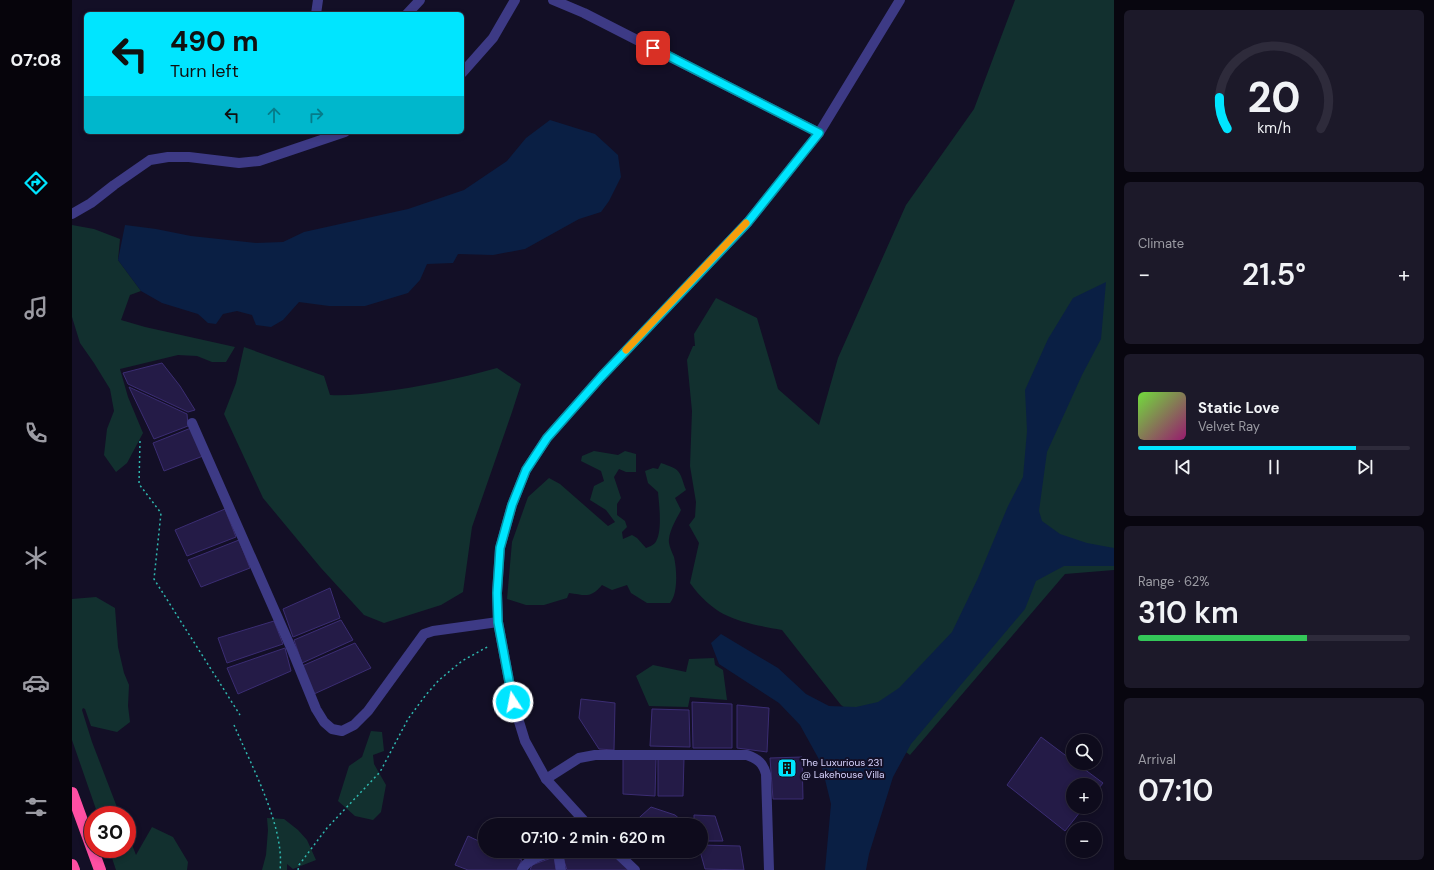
<!DOCTYPE html>
<meta charset="utf-8">
<style>
body{margin:0;font-family:"DM Sans",sans-serif;background:#1c1929;color:#f1f3f6;height:100vh;display:flex;flex-direction:column;font-size:15px;white-space:nowrap}
*{box-sizing:border-box;margin:0}
p{font-size:13px;color:#9b9ba3}
.icon{flex:none;width:22px;height:22px;fill:none;stroke:currentColor;stroke-width:2;stroke-linecap:round;stroke-linejoin:round}
.map{position:relative;flex:1;overflow:hidden}
.sheet{display:flex;flex-direction:column;gap:10px;padding:10px;background:#08060f;width:320px}
.sheet>*{flex:none}
.banner{position:absolute;left:12px;top:12px;width:380px;height:122px;border-radius:6px;box-shadow:0 2px 6px #0003,0 0 0 1px #2e2b3b;background:#00e5ff;color:#111;overflow:hidden}
.controls{position:absolute;left:994px;top:734px;display:grid;gap:8px}
.controls a{display:grid;place-items:center;width:36px;height:36px;border-radius:50%;background:#0e0b1c;box-shadow:0 2px 6px #0003,0 0 0 1px #2e2b3b;font-size:20px}
.speed{position:absolute;left:12px;top:806px;display:flex;gap:8px;font-size:20px;font-weight:700;text-align:center}
.speed>*{display:grid;place-content:center;width:52px;height:52px;border-radius:50%;background:#0e0b1c;box-shadow:0 2px 6px #0003,0 0 0 1px #2e2b3b;line-height:1}
.speed .limit{border:6px solid #d22;background:#fff;color:#111}
.pin{position:absolute;display:grid;place-items:center;width:34px;height:34px;color:#fff;margin:-17px;border-radius:8px;box-shadow:0 2px 6px #0006}
.me{position:absolute;width:44px;margin:-22px;rotate:349deg;stroke-linejoin:round;filter:drop-shadow(0 0 3px #0008)}
.turn{display:flex;align-items:center;gap:14px;height:84px;padding:0 20px;font-size:18px}
.turn .icon{width:52px;height:52px;stroke-width:2.5}
.turn b{display:block;font-size:28px;line-height:34px}
.lanes{display:flex;align-items:center;height:38px;padding:0 20px;background:#0003;justify-content:center;gap:20px;direction:ltr}
.lanes .off{opacity:.35}
.big{font-size:30px;font-weight:600;line-height:1.1}
.sheet .card{flex:1;display:flex;flex-direction:column;justify-content:center;gap:6px;min-width:0;padding:0 14px;border-radius:6px;background:#1c1929}
.sheet .dial{align-items:center;gap:0}
.dial svg{height:104px;overflow:visible;fill:none;stroke:#2e2b3b;stroke-width:7;stroke-linecap:round;text-anchor:middle}
.dial text{fill:#f1f3f6;stroke:none}
.song{display:flex;align-items:center;gap:12px}
.cover{width:48px;height:48px;border-radius:6px;background:linear-gradient(135deg,hsl(100 70% 55%),hsl(320 70% 35%))}
.played{height:4px;border-radius:2px;background:linear-gradient(90deg,#00e5ff 80%,#2e2b3b 80%)}
.keys{display:flex;justify-content:space-around;direction:ltr}
.heat{display:flex;justify-content:space-between;align-items:center;font-size:22px;direction:ltr}
.charge{height:6px;border-radius:3px;background:linear-gradient(90deg,#34c759 62%,#2e2b3b 0)}
.trip{position:absolute;left:406px;top:818px;width:230px;height:40px;border-radius:20px;background:#0e0b1c;box-shadow:0 2px 6px #0003,0 0 0 1px #2e2b3b;font-weight:600;line-height:40px;text-align:center}
main{display:flex;flex:1;min-height:0}
.tab-bar{display:flex;flex-direction:column;width:72px;justify-content:space-around;align-items:center;background:#06040b;color:#9b9ba3}
.tab-bar .icon{width:28px;height:28px}
.tab-bar .on{color:#00e5ff}
.tab-bar b{font-size:18px;color:#f1f3f6}
.map>svg:first-child{display:block}
.green{fill:#12302f}
.water{fill:#0a1f44}
.building{fill:#241b47;stroke:#3b2d73}
.lines{fill:none;stroke-linecap:round;stroke-linejoin:round}
.path{stroke:#2fb8b0;stroke-width:1.5;stroke-dasharray:2 3;stroke-linecap:butt}
.minor{stroke:#3d3a85;stroke-width:10}
.highway{stroke:#ff4fa3;stroke-width:12}
.route-casing{stroke:#0095a6;stroke-width:10}
.route{stroke:#00e5ff;stroke-width:7}
.slow{stroke:#f59e0b;stroke-width:7}
.labels{text-anchor:middle;dominant-baseline:central;stroke-width:4;stroke-linejoin:round;paint-order:stroke}
.poi-label{font-size:10px;fill:#d9d4ff;stroke:#130f26;text-anchor:start}
</style>
<main>
<nav class="tab-bar">
<b>07:08</b>
<svg class="icon on" aria-label="directions" viewBox="0 0 24 24"><path d="M12 3l9 9-9 9-9-9zM9 14v-3h6M13 9l2 2-2 2"/></svg>
<svg class="icon" aria-label="music" viewBox="0 0 24 24"><path d="M9 18V5l10-2v13"/><circle cx="6" cy="18" r="3"/><circle cx="16" cy="16" r="3"/></svg>
<svg class="icon" aria-label="phone" viewBox="0 0 24 24"><path d="M5 4h4l2 5-3 2q2 4 5 5l2-3 5 2v4C11 20 4 13 5 4z"/></svg>
<svg class="icon" aria-label="climate" viewBox="0 0 24 24"><path d="M12 3v18M4 7l16 10M4 17L20 7"/></svg>
<svg class="icon" aria-label="car" viewBox="0 0 24 24"><path d="M5 17H2v-5l4-1 3-4h7l3 4 3 1v5h-3M9 17h6M6 11h13"/><circle cx="7" cy="17" r="2"/><circle cx="17" cy="17" r="2"/></svg>
<svg class="icon" aria-label="filters" viewBox="0 0 24 24"><path d="M4 7h16M4 17h16"/><circle cx="9" cy="7" r="2"/><circle cx="15" cy="17" r="2"/></svg>
</nav>
<div class="map">
<svg width="1042" height="870" viewBox="0 0 1042 870">
<rect width="100%" height="100%" fill="#130f26"/>
<!-- green -->
<g class="green">
<path d="M943 0H1042V570L993 574 838 755 769 705 710 630C668 622 644 619 618 583L627 543 617 525 623 517 624 502 618 466 620 411 615 360 621 346H623L622 334 644 298 685 318 706 389 747 425 766 358 834 205 902 109Z"/>
<path d="M0 225 22 229 48 239 46 260 69 291 58 295 49 320 73 327 163 347 154 362H140L125 356 106 355 48 369 56 397 71 433 55 463 44 472 32 455 35 429 42 411 38 389 22 363 8 343 0 317Z"/>
<path d="M172 347 252 376 258 395C274 396 290 394 307 392 349 387 385 379 425 368L449 384 440 412 400 527 391 592 369 605 312 623 292 615 249 568 191 498 152 414 164 383Z"/>
<path d="M522 451 546 455 553 451 564 454V472H554L547 469 542 477 549 498 545 504V515L553 521 555 527 550 532 551 539 560 535 565 538 574 548C577 547 581 545 583 543 591 533 587 504 586 492L576 483 573 471 581 468 586 469 589 463C610 470 607 471 614 490L603 498 609 510C605 518 598 529 597 539 596 544 600 552 602 557 605 570 606 594 598 603H575L559 593 555 585 540 590 530 585C518 599 513 595 497 593L495 598 472 605H454L435 599 440 542 456 497 477 478 488 484 536 526 543 522 534 510 518 500 522 486 532 481 529 471 509 461 510 456Z"/>
<path d="M24 597 43 608 46 647 52 673 57 685 56 706 58 722 45 732 19 726 13 709 11 708 10 710 20 742 48 815H26L0 740V599Z"/>
<path d="M642 658 643 665 651 670 655 700 618 697 616 707 577 706 564 676 581 665 614 672 617 659Z"/>
<path d="M299 731 310 732 312 751 301 755 302 764 314 785 309 812 301 820 283 816 266 801 277 766 290 757Z"/>
<path d="M195 818 212 819 226 830 235 840 244 860 221 869 215 864V870H190L194 855 196 830Z"/>
<path d="M80 827 101 837 116 862 115 870H44L37 849H55V832L64 855Z"/>
</g>
<!-- water -->
<g class="water">
<path d="M478 120 523 134 546 155 549 177 537 201 529 212 507 219 453 249 421 255 386 254 381 263 355 264 348 280 336 293 293 306H257L227 302 211 320 199 327 184 325 180 315 165 311 151 314 144 324 136 323 126 314 90 303 69 291 46 260 53 225 84 229 119 236 184 243 211 242 232 232 336 209 392 190 435 161 454 138Z"/>
<path d="M1034 282 1029 339 1010 375 975 452 967 511 970 521 988 534 1015 543 1042 548V566H992L964 581 953 609 839 744 821 777 797 854 794 870H753L759 804 749 763 728 725 707 703 647 664 639 643 649 634 706 668 734 694 757 706 784 707 806 702 827 688 880 632 906 578 936 506 951 477 955 431 953 390 976 339 1001 298Z"/>
</g>
<!-- building -->
<g class="building">
<path d="M90 363 108 386 123 410 116 412 56 384 51 373Z"/>
<path d="M57 387 115 414 116 426 82 439Z"/>
<path d="M119 428 131 456 92 471 81 443Z"/>
<path d="M153 509 164 537 115 556 103 530Z"/>
<path d="M167 540 178 568 129 587 116 560Z"/>
<path d="M258 588 268 618 221 637 211 609Z"/>
<path d="M269 620 281 640 230 663 222 640Z"/>
<path d="M202 621 211 644 155 663 146 638Z"/>
<path d="M283 643 299 668 242 694 230 666Z"/>
<path d="M213 648 219 671 166 694 155 668Z"/>
<path d="M509 699 543 703 542 750 527 749 507 718Z"/>
<path d="M620 702 660 704V748H621Z"/>
<path d="M665 705 697 708 695 752 665 748Z"/>
<path d="M580 709 617 710 618 747 578 746Z"/>
<path d="M969 737 1001 761V763H1004L1031 783 1023 793V785H1001V807H1012L993 831 935 785Z"/>
<path d="M586 757 612 758 611 796H586Z"/>
<path d="M730 757 731 799H701L698 758Z"/>
<path d="M551 758H584L583 796 551 794Z"/>
<path d="M579 807 603 815 610 821 606 825H559Z"/>
<path d="M622 815 643 816 651 841H629V825H622Z"/>
<path d="M396 836 413 844V851H429L450 860 445 870H396L383 865Z"/>
<path d="M629 845 668 846 672 870 633 869 628 851H629Z"/>
<path d="M489 851H537L558 870H495Z"/>
<path d="M570 851H583L577 858Z"/>
<path d="M482 857 484 870H458L460 865Z"/>
</g>
<g class="lines">
<!-- path -->
<g class="path">
<path d="M68 441 67 484 89 513 82 579 168 715"/>
<path d="M162 725C179 765 213 827 208 870"/>
<path d="M226 870 227 865 255 828 308 772 336 719 353 696 367 680 390 661 417 646"/>
</g>
<!-- minor -->
<g class="minor">
<path d="M481 0 512 13 747 133"/>
<path d="M244 14 246 0"/>
<path d="M335 14 348 0"/>
<path d="M390 73 421 38 443 0"/>
<path d="M0 214 19 203 42 185 78 160 96 157H117L167 163 187 161 273 132"/>
<path d="M120 423 220 650 244 709 252 722 260 729 270 731 282 725 296 711 352 634 361 631 426 622"/>
<path d="M474 779 507 758 523 755H675C686 759 691 763 694 774L697 870"/>
<path d="M516 825 474 779 453 741 441 702 426 622 425 593 428 548 440 505 454 470 475 438 529 377 676 222 747 133 828 0"/>
<path d="M486 851 489 870"/>
<path d="M543 851 563 870"/>
<path d="M450 870C455 859 471 855 482 851"/>
</g>
<!-- highway -->
<g class="highway">
<path d="M0 793 28 870"/>
<path d="M0 865 2 870"/>
</g>
</g>
<g class="lines">
<defs>
<path id="route" d="M441 702 426 622 425 593 428 548 440 505 454 470 475 438 529 377 676 222 747 133 581 48"/>
</defs>
<!-- route casing -->
<use href="#route" class="route-casing"/>
<!-- route -->
<use href="#route" class="route"/>
<!-- slow -->
<path class="slow" d="M554 350 674 223"/>
</g>
<!-- icons -->
<defs>
<symbol id="building-square" viewBox="-11 -11 22 22"><rect x="-9" y="-9" width="18" height="18" rx="4" fill="#00e5ff" stroke="#130f26"/><path d="M-4-6H4V6H1V3H-1V6H-4ZM-2.5-4.3h1.7v1.8h-1.7ZM.8-4.3h1.7v1.8H.8ZM-2.5-1h1.7V.8h-1.7ZM.8-1h1.7V.8H.8Z" fill="#111"/></symbol>
</defs>
<g fill-rule="evenodd">
<use href="#building-square" x="704" y="757" width="22" height="22"/>
</g>
<g class="labels">
<!-- poi labels -->
<g class="poi-label">
<text x="729" y="762">The Luxurious 231<tspan x="729" dy="12">@ Lakehouse Villa</tspan></text>
</g>
</g>
</svg>
<div class="controls">
<a><svg class="icon" aria-label="search" viewBox="0 0 24 24"><circle cx="10" cy="10" r="6"/><path d="M15 15l6 6"/></svg></a>
<a>+</a>
<a>−</a>
</div>
<div class="speed"><div class="limit">30</div></div>
<div class="pin" style="left:581px;top:48px;background:#d93025"><svg class="icon" aria-label="arrive" viewBox="0 0 24 24"><path d="M6 21V4h12l-3 4 3 4H6"/></svg></div>
<svg class="me" style="left:441px;top:702px" viewBox="-20 -20 40 40"><circle r="17" fill="#00e5ff" stroke="#fff" stroke-width="3"/><path d="M0-11L8 9 0 5-8 9z" fill="#fff"/></svg>
<div class="trip">07:10 · 2 min · 620 m</div>
<div class="banner">
<div class="turn"><svg class="icon" aria-label="left" viewBox="0 0 24 24"><path d="M17 20v-9H6M10 6l-5 5 5 5"/></svg><div><b>490 m</b>Turn left</div></div>
<div class="lanes"><svg class="icon" aria-label="left" viewBox="0 0 24 24"><path d="M17 20v-9H6M10 6l-5 5 5 5"/></svg><svg class="icon off" aria-label="ahead" viewBox="0 0 24 24"><path d="M12 20V5M6 11l6-6 6 6"/></svg><svg class="icon off" aria-label="right" viewBox="0 0 24 24"><path d="M7 20v-9h11M14 6l5 5-5 5"/></svg></div>
</div>
</div>
<section class="sheet">
<div class="card dial"><svg viewBox="0 0 100 80">
<path d="M14 69A42 42 0 1 1 86 69"/>
<path d="M14 69A42 42 0 0 1 8 45" stroke="#00e5ff"/>
<text x="50" y="56" font-size="32" font-weight="700">20</text>
<text x="50" y="72" font-size="11">km/h</text>
</svg></div>
<div class="card"><p>Climate</p>
<div class="heat"><a>−</a><b class="big">21.5°</b><a>+</a></div>
</div>
<div class="card">
<div class="song"><i class="cover"></i><div><b>Static Love</b><p>Velvet Ray</p></div></div>
<div class="played"></div>
<div class="keys"><svg class="icon" aria-label="previous" viewBox="0 0 24 24"><path d="M18 5L8 12l10 7zM5 5v14"/></svg><svg class="icon" aria-label="pause" viewBox="0 0 24 24"><path d="M8 5v14M16 5v14"/></svg><svg class="icon" aria-label="next" viewBox="0 0 24 24"><path d="M6 5l10 7-10 7zM19 5v14"/></svg></div>
</div>
<div class="card"><p>Range · 62%</p><b class="big">310 km</b><div class="charge"></div></div>
<div class="card"><p>Arrival</p><b class="big">07:10</b></div>
</section>
</main>
